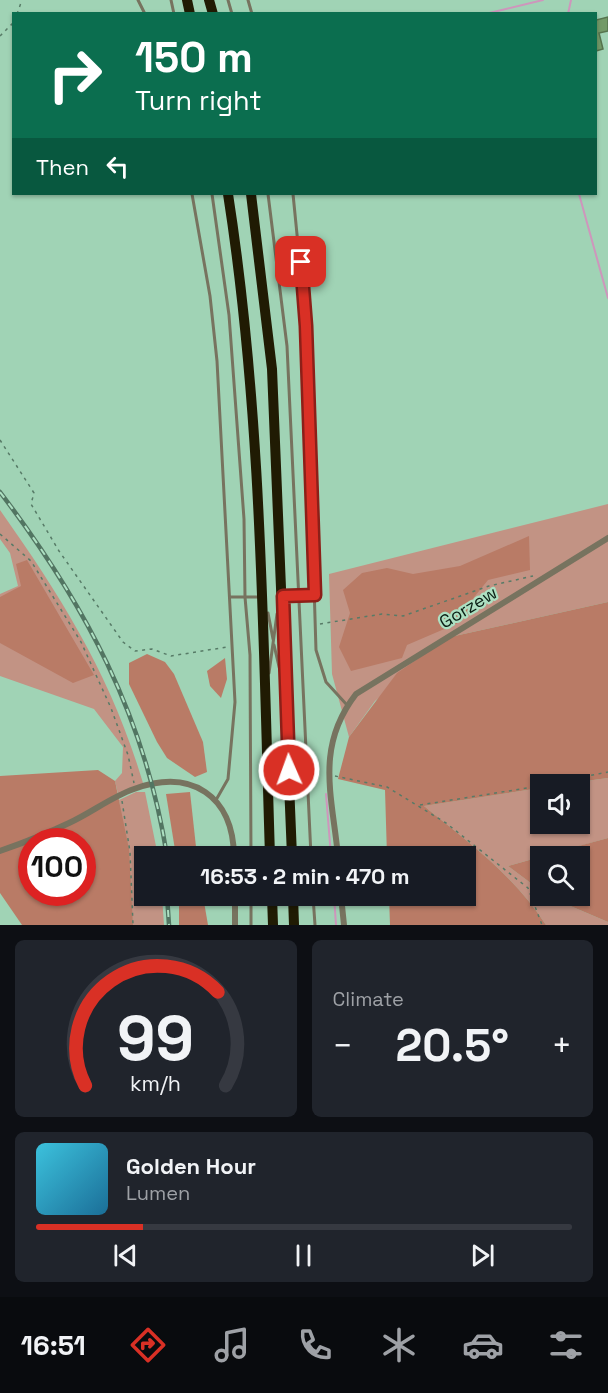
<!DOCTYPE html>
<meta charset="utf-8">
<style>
body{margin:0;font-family:"Space Grotesk",sans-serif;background:#20242c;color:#f1f3f6;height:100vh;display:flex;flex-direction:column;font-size:22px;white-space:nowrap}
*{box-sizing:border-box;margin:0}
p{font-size:20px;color:#9ea1a6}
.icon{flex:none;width:33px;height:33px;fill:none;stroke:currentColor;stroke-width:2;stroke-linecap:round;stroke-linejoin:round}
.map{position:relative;height:925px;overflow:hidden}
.panel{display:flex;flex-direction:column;gap:15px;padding:15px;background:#0d0f14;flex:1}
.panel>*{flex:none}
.banner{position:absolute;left:12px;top:12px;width:585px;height:183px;border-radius:0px;box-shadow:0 2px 4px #0004;background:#0b6e4f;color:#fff;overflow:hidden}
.controls{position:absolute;left:530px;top:774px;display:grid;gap:12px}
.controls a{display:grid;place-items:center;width:60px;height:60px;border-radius:0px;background:#171b24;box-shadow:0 2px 4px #0004;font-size:30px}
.speed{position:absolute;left:18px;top:828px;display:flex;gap:12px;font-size:30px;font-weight:700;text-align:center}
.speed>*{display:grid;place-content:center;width:78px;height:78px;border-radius:50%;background:#171b24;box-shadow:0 2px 4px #0004;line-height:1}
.speed .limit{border:9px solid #d22;background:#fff;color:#111}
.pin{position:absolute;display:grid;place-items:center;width:51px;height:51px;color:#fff;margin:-26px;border-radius:12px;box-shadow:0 3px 9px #0006}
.me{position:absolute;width:66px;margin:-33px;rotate:358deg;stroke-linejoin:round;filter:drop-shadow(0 0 4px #0008)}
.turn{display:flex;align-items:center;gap:21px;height:126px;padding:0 24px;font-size:27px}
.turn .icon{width:78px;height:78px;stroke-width:2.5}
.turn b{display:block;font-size:42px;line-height:51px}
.then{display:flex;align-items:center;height:57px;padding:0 24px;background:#0003;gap:12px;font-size:22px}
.big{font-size:45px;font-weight:700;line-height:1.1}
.panel .tile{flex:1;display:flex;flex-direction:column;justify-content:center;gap:9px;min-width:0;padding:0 21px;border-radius:9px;background:#20242c}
.panel .dial{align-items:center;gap:0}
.dial svg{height:156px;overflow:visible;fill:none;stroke:#363941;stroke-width:7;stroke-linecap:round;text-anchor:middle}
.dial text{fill:#f1f3f6;stroke:none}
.song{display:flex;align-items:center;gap:18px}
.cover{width:72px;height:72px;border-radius:9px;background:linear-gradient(135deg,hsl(190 70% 55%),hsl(200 70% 35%))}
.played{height:6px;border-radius:3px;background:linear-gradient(90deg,#d93025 20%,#363941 20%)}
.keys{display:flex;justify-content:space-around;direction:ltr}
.heat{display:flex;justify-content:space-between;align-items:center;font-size:33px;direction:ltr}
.panel .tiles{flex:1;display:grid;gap:15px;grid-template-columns:1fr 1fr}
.tile:last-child{grid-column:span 2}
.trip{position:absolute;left:134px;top:846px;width:342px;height:60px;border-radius:0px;background:#171b24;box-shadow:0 2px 4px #0004;font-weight:700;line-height:60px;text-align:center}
.tabs{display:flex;height:96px;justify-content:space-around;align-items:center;background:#090b0e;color:#9ea1a6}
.tabs .icon{width:42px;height:42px}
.tabs .active{color:#d93025}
.tabs b{font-size:27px;color:#f1f3f6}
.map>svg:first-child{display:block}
.green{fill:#c29384}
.forest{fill:#b97b66;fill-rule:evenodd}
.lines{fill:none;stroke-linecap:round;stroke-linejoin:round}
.stream{stroke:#ce96bc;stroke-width:2}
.building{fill:#739a68;stroke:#56744e;stroke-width:1.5}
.path{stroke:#577b67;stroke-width:1.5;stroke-dasharray:3 4.5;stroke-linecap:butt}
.service{stroke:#77735f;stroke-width:3}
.minor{stroke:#77735f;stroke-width:6}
.motorway{stroke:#201b03;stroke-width:10}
.rail-casing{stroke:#527562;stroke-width:4.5}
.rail{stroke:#ade0c2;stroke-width:2;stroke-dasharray:7;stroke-linecap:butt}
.route-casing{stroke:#8d1f18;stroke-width:15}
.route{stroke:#d93025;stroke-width:10}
.labels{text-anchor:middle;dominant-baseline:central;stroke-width:4.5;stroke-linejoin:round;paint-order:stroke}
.street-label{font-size:18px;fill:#0a1e14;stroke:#ade0c2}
</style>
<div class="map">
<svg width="608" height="925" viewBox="0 0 608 925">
<rect width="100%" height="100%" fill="#a0d3b5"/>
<!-- green -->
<g class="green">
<path d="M608 504V602L450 637 375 701 349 737 332 674 329 574Z"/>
<path d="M0 510C64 601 111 676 143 783L118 794 115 781 122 773 123 747 94 709 0 676V594L18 586 10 553 0 539Z"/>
<path d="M608 778V838L508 866 540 890V896H547L608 922V925H546C515 876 468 842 424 806L540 788V824H579V784H564Z"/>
<path d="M136 792H145L158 856H144V896H162L164 925H133L119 800Z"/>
</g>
<!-- forest -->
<g class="forest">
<path d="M529 536 530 570 488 580 471 601 474 611 456 624 407 645 402 658 351 671 339 647 350 613 343 590 362 573 387 568 413 574 460 566Z"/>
<path d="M27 560 94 675 73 683 0 643V597L21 586 16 564Z"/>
<path d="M608 602V778L564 784H540V788L424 806C468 842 515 876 546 925H390L389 896H465V856H387L385 790 338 779 349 737 397 673 450 637Z"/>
<path d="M147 654 165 662 174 674 203 742 207 772 195 777 167 758 157 742 129 684V663Z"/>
<path d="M225 658 227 679 221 698 210 686 207 671Z"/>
<path d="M98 770 115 781 129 849 133 925H22L0 893V776ZM32 842H82V892H32Z"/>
<path d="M190 792 197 856H176L166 794Z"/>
<path d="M608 838V922L547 896H579V856H542Z"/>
<path d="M540 857V890L508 866Z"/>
<path d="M179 896H203L208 925H179Z"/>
</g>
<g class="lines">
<!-- stream -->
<g class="stream">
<path d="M485 14 543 0"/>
<path d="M568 14 571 0"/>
<path d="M579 194 608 298"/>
<path d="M326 794 331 856"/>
<path d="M334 896 336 925"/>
</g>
</g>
<!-- building -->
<path class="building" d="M608 17V31L599 33 603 49 596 51V20Z"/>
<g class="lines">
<!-- path -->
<g class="path">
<path d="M17 14 22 0"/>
<path d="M0 36 14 22"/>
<path d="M0 440 34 493 31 504 59 551 123 642 135 651 152 649 171 656 227 647"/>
<path d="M0 534 31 561 81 642 111 708 128 755 134 783"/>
<path d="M320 624 382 614 403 616 489 586 533 576"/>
<path d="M335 776 387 787 446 823 528 888 542 925"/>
<path d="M547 784 608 772"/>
<path d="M122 801 130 852 133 925"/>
<path d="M420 805 540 786"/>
</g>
<!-- service -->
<g class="service">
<path d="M138 0 145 14"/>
<path d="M171 0 174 14"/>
<path d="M228 0 232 14"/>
<path d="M248 0 252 14"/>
<path d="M192 194 210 296 217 361 235 702 228 779 216 800"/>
<path d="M212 194 229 315 244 519 245 597 250 655 251 856"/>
<path d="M268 194 287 346 311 856"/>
<path d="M293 194 306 325 316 650 326 682 347 705"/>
<path d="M284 595H315"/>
<path d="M230 597H261"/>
<path d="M268 613 273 639"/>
<path d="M274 645 280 671"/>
<path d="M269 673 277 614"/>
<path d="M251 896V925"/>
<path d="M313 896 315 925"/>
</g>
<!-- minor -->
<g class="minor">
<path d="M0 851C23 843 46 834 69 823 91 813 111 797 134 789 192 768 233 796 234 856"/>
<path d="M338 856C332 795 315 747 356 694L608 538"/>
<path d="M235 896V925"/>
<path d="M341 896 344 925"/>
</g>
<!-- motorway -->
<g class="motorway">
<path d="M187 0 190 14"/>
<path d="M209 0 213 14"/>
<path d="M228 194C262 412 263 636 270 856"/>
<path d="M251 194 272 369 292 856"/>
<path d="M272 896 273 925"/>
<path d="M293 896 294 925"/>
</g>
<defs>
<g id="rail">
<path d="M0 492C85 604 145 716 167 856"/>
<path d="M167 896 169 925"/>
</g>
</defs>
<!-- rail casing -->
<use href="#rail" class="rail-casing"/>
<!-- rail -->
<use href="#rail" class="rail"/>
</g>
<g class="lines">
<defs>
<path id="route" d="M289 770 283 596 315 595 306 326 301 262"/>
</defs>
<!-- route casing -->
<use href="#route" class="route-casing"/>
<!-- route -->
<use href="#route" class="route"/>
</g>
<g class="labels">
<!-- street labels -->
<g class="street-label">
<text transform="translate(468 607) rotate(-31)">Gorzew</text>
</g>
</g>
</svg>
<div class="controls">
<a><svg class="icon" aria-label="sound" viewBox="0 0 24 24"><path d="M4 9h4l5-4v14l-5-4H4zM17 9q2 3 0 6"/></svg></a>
<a><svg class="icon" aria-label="search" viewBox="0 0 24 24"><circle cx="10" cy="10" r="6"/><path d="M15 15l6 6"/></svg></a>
</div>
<div class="speed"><div class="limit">100</div></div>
<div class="pin" style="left:301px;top:262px;background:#d93025"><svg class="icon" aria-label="arrive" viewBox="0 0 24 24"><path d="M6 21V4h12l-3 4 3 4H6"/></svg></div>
<svg class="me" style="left:289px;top:770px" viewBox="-20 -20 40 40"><circle r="17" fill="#d93025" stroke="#fff" stroke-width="3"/><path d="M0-11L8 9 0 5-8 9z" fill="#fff"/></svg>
<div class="trip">16:53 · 2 min · 470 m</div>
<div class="banner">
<div class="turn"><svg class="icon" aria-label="right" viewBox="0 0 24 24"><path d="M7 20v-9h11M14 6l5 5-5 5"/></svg><div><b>150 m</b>Turn right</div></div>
<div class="then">Then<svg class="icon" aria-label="left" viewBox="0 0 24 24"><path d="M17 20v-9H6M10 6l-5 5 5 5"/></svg></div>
</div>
</div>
<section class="panel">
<div class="tiles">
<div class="tile dial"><svg viewBox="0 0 100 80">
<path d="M14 69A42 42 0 1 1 86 69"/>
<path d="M14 69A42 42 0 0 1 82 21" stroke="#d93025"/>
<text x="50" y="56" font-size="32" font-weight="700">99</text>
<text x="50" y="72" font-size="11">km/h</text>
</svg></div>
<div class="tile"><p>Climate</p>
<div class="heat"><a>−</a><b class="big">20.5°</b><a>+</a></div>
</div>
<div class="tile">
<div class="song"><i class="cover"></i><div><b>Golden Hour</b><p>Lumen</p></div></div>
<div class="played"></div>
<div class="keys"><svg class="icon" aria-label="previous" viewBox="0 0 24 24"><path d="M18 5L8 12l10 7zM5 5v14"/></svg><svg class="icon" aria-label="pause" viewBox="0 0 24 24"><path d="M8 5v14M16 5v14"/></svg><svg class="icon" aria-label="next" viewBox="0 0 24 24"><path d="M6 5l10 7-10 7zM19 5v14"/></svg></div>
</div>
</div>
</section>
<nav class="tabs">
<b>16:51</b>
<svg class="icon active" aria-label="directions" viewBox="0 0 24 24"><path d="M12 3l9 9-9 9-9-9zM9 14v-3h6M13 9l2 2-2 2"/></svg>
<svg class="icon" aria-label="music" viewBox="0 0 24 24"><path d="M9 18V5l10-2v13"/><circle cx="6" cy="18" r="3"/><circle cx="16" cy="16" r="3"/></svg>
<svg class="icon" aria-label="phone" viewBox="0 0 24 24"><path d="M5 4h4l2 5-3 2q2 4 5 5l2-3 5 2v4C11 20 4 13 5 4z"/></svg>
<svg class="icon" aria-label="climate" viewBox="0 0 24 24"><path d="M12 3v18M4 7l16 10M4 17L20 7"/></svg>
<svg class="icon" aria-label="car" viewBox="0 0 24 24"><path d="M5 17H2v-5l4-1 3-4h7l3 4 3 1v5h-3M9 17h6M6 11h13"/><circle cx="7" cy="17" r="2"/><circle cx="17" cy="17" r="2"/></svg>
<svg class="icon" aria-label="filters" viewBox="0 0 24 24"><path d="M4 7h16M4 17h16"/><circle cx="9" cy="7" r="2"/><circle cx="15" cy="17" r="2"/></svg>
</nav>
